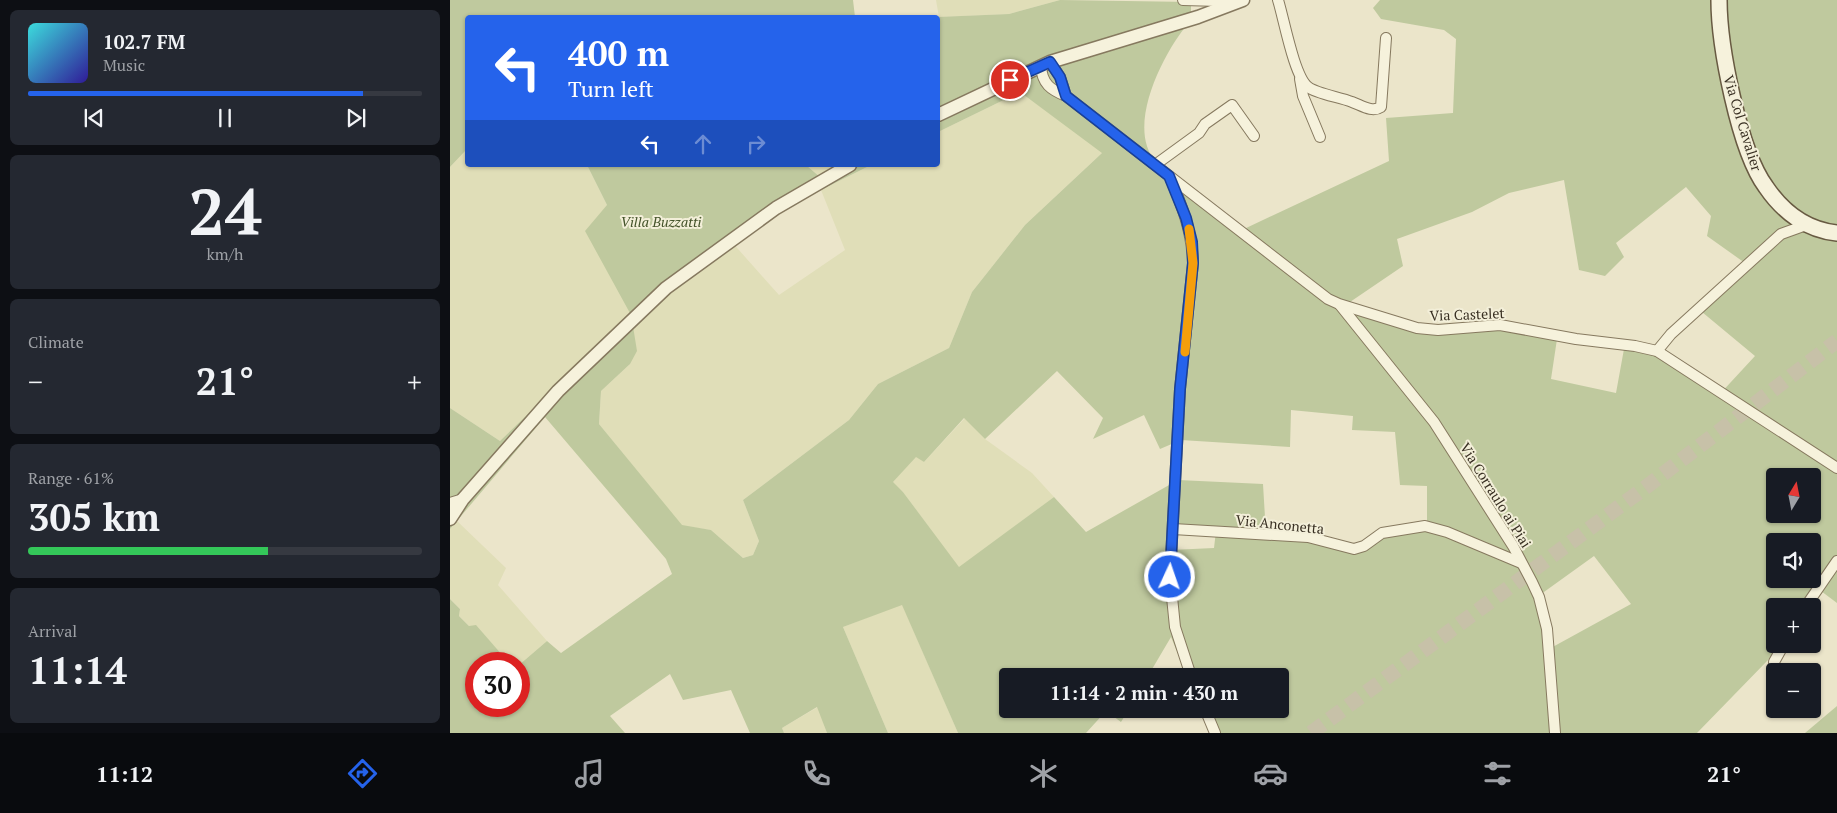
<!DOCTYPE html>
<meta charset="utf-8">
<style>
body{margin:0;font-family:"PT Serif",serif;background:#242831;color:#f1f3f6;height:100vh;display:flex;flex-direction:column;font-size:19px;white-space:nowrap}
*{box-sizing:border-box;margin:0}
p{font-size:16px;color:#9ea1a6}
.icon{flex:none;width:28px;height:28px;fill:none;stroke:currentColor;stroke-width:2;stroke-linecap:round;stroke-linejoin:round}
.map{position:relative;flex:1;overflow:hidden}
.drawer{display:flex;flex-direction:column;gap:10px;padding:10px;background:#0d0f14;width:450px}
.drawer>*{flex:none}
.banner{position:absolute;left:15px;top:15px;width:475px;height:152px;border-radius:5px;box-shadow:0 1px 4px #0004;background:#2563eb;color:#fff;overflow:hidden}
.needle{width:32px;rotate:10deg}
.buttons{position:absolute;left:1316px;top:468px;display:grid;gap:10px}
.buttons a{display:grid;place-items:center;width:55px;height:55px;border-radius:5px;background:#171b24;box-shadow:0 1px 4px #0004;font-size:25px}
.speed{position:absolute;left:15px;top:652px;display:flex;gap:10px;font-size:25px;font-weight:700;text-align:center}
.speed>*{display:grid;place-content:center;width:65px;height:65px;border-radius:50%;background:#171b24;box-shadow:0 1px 4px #0004;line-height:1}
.speed .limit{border:8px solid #d22;background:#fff;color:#111}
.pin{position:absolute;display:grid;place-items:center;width:42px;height:42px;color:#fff;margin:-21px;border:2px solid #fff;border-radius:50%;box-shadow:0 1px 5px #0007}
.me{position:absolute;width:55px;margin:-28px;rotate:3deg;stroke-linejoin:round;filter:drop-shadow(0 0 4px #0008)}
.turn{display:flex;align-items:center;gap:18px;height:105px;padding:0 20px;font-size:22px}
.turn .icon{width:65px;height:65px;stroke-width:2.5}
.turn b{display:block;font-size:35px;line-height:42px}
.lanes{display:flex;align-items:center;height:48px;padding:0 20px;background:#0003;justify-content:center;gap:25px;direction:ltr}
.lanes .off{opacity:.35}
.big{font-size:38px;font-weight:700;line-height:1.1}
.drawer .card{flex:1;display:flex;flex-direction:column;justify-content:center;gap:8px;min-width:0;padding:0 18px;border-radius:8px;background:#242831}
.drawer .dial{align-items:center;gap:0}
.dial b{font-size:65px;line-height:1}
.song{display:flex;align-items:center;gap:15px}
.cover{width:60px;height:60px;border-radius:8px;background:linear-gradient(135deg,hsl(180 70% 55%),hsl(250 70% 35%))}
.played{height:5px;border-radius:2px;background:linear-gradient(90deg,#2563eb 85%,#363941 85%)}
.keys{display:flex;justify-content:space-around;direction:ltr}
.heat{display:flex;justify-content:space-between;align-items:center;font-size:28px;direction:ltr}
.charge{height:8px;border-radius:4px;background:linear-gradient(90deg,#34c759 61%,#363941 0)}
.trip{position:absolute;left:549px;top:668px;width:290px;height:50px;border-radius:5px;background:#171b24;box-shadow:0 1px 4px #0004;font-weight:700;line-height:50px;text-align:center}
.dock{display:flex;height:80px;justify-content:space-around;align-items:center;background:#090b0e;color:#9ea1a6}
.dock .icon{width:35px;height:35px}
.dock .selected{color:#2563eb}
.dock b{font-size:22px;color:#f1f3f6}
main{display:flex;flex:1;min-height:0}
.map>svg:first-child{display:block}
.farmland{fill:#e0deb8}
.green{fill:#bfc99e;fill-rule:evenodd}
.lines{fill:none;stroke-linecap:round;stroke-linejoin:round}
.secondary-tunnel{stroke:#c7c1a8;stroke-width:15;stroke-dasharray:15 8;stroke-linecap:butt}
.minor-casing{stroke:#86795f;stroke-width:12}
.tertiary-casing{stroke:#86795f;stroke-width:15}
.secondary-casing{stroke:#685a42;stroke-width:18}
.minor{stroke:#f6f2dc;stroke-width:10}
.tertiary{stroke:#f6f2dc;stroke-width:12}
.secondary{stroke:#f6f2dc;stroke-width:15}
.route-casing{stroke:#184099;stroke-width:12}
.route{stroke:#2563eb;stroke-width:9}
.slow{stroke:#f59e0b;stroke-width:9}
.labels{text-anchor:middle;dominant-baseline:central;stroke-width:4;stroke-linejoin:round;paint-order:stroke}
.street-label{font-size:14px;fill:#382f22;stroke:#f3efd9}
.park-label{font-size:14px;font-style:italic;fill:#44532a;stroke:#f3efd9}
</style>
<main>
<section class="drawer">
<div class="card">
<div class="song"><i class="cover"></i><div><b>102.7 FM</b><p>Music</p></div></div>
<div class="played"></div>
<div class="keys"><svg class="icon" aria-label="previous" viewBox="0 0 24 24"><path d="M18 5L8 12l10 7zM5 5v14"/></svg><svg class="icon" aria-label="pause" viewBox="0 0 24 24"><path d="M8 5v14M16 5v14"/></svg><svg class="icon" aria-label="next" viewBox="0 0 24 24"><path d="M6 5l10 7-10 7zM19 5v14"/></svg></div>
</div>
<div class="card dial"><b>24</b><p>km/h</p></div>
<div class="card"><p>Climate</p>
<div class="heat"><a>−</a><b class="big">21°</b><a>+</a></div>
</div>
<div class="card"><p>Range · 61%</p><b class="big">305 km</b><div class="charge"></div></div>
<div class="card"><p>Arrival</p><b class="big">11:14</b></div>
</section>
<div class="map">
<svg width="1387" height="733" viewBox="0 0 1387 733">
<rect width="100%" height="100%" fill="#ebe5ca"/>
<!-- farmland -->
<g class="farmland">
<path d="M486 0H610L559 14 489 17Z"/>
<path d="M570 92 653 152 575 225 522 292 499 348 428 384 399 420 293 500 309 541 303 555 293 558 261 530 232 526 149 424 151 391 180 364 50 441 0 408V167L17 149 18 165H137L157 205 280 240 329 295 395 250 371 190 421 165H488V132Z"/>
<path d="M356 165H388L371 178Z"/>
<path d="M515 418 535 439 582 473 604 497 509 568 453 492 442 483 466 456 474 462Z"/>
<path d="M7 521 56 568 48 585 97 641 69 665 60 664 26 626H19L9 616 10 609 0 599V529Z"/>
<path d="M452 604 508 733H438L393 627Z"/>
<path d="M368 707 377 733H334L332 728Z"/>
</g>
<!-- green -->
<g class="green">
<path d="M0 0H403L405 17 18 18 17 149 0 167Z"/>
<path d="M610 0 741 2V20C715 49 674 127 706 162 713 170 725 176 733 183 754 198 774 213 794 229L939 161 936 118 1003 113 1006 39 994 30 931 19 923 8 930 0H1387V603L1371 591 1359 606H1325V644H1330L1318 660 1247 733H760L750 709H830V676H737L721 637 698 676H558V709H679L671 722 656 711 636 733H508L452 605 393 627 438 733H377L367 707 332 728 334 733H300L281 690 233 700 220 674 160 716 175 733H0V599L10 609 9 616 19 626 26 625 60 664H26V706H69V665L97 641 111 653 222 574 216 559 95 417 0 529V408L50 441 181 315 135 231 157 205 137 165H356L371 178 388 165H421L371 190V179L181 314 187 351 180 364 151 391 149 424 232 525 261 530 293 558 303 555 309 541 293 500 399 420 428 384 499 348 522 292 575 225 652 153 570 92 488 132 487 17 559 14ZM1114 180 1129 270 1155 276 1174 257 1166 243 1236 187 1261 216 1257 236 1302 268 1252 312 1305 356 1268 396 1206 356 1174 349 1166 393 1101 379 1107 339 1070 331 944 324 907 313 900 302 953 266 947 239 1022 212 1059 193ZM607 371 653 418 643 439 694 415 710 449 731 440 840 447 841 410 903 416 902 430 945 432 950 485 977 486V523L902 545 816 534 813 484 728 480 636 532 604 497 509 567 453 492 443 482 466 457 474 462 514 418 535 439ZM1325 476H1362V514H1325ZM723 528 766 531 764 548 721 550ZM1325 541H1362V579H1325ZM1144 556 1181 604 1099 649 1087 597Z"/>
<path d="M1387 706V733H1355Z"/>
</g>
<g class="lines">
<!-- secondary-tunnel -->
<path class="secondary-tunnel" d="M861 733 1196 487 1387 341"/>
<defs>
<g id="minor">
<path d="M733 0 770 1 778 6"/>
<path d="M828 0C834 19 844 76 858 87 867 94 890 97 902 102 911 105 922 113 931 107L936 38"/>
<path d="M600 62 610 77 616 96"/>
<path d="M591 66C592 84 601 90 616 96L878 299 889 304 967 328 988 330 1050 325 1126 339 1185 346 1207 351 1387 468"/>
<path d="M850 79 853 96 870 137"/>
<path d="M705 165 749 133 755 124 782 105 804 136"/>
<path d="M720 177C732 206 742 231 743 263L730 389 720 577 725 627 741 676"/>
<path d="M890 305 984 422 1063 546 1082 582 1089 597 1097 629 1105 733"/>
<path d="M1207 351 1221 334 1331 234 1356 225"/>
<path d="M0 503 13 499"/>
<path d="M723 529 858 537 904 549 914 546 932 533 975 526 997 532 1071 563"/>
<path d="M1356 606 1387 561"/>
<path d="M1325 676 1324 662 1334 644"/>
<path d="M755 709 765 733"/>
</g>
<g id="tertiary">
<path d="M488 115 600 62 748 17 793 0"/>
<path d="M0 519 13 499 108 391 216 288 326 208 400 165"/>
</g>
<path id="secondary" d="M1269 0C1269 45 1289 151 1316 187 1333 212 1357 230 1387 233"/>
</defs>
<!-- minor casing -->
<use href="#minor" class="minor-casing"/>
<!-- tertiary casing -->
<use href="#tertiary" class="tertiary-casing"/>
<!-- secondary casing -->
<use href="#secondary" class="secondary-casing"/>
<!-- minor -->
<use href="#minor" class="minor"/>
<!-- tertiary -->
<use href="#tertiary" class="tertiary"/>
<!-- secondary -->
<use href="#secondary" class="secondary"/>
</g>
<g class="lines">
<defs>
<path id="route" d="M560 80 600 62 610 77 616 96 719 176 736 218 742 242 743 263 730 389 720 577"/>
</defs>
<!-- route casing -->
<use href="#route" class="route-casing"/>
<!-- route -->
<use href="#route" class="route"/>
<!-- slow -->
<path class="slow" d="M735 352 743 263 739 229"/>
</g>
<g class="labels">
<!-- street labels -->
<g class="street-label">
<text transform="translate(1293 123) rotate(73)">Via Col Cavalier</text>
<text transform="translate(1017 314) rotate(-2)">Via Castelet</text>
<text transform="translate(1046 495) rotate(58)">Via Corraulo ai Piai</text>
<text transform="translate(830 524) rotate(6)">Via Anconetta</text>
</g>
<!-- park labels -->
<g class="park-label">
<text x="211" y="221">Villa Buzzatti</text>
</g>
</g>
</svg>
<div class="buttons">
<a><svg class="needle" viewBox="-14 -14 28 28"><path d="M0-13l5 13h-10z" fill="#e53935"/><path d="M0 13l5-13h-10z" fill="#9ea1a6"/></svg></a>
<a><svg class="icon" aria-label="sound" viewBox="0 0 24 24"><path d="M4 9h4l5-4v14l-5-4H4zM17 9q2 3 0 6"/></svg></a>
<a>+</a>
<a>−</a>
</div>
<div class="speed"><div class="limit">30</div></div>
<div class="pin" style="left:560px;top:80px;background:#d93025"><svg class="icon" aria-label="arrive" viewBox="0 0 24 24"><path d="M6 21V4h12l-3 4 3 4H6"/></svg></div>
<svg class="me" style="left:720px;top:577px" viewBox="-20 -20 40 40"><circle r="17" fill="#2563eb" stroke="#fff" stroke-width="3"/><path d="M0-11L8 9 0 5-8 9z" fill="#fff"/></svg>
<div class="trip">11:14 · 2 min · 430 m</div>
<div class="banner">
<div class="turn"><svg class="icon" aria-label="left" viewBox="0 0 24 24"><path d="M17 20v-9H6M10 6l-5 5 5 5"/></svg><div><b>400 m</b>Turn left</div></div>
<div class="lanes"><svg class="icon" aria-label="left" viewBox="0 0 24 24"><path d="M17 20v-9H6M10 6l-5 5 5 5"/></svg><svg class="icon off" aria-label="ahead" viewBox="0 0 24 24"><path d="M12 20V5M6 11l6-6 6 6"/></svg><svg class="icon off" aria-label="right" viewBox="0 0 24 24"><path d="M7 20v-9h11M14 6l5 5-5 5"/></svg></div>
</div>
</div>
</main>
<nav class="dock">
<b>11:12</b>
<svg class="icon selected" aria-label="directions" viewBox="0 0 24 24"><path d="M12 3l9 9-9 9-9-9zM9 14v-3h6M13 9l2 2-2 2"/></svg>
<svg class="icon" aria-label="music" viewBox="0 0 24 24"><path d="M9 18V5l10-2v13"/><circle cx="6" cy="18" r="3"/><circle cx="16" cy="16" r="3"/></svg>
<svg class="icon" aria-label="phone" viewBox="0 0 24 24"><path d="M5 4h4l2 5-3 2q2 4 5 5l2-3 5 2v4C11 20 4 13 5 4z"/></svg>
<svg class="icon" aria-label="climate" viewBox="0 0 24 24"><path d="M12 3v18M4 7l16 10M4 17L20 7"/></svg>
<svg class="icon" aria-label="car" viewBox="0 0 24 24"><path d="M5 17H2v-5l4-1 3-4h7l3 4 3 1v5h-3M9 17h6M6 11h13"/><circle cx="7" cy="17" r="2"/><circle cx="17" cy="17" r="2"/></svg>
<svg class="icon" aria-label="filters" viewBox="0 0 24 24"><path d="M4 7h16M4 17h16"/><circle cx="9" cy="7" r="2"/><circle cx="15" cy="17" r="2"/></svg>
<b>21°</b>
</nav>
